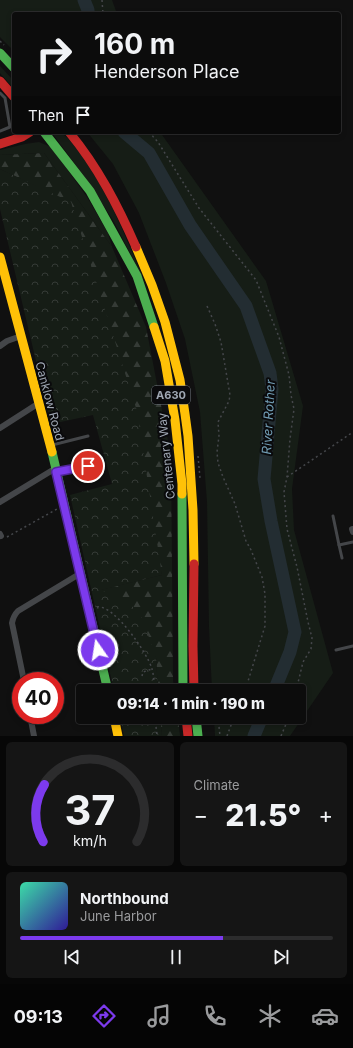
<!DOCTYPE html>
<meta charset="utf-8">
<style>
body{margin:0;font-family:Inter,sans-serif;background:#151515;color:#f1f3f6;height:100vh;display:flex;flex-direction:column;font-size:15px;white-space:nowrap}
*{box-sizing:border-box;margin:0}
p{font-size:13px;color:#9a9b9d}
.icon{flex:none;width:22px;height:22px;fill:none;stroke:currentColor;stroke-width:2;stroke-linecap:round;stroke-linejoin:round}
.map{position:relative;height:736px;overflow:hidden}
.side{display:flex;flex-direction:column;gap:6px;padding:6px;background:#070707;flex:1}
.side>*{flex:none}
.top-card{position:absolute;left:12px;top:12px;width:329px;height:122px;border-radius:4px;box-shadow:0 2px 6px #0003,0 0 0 1px #2c2c2d;background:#0c0c0c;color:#f1f3f6;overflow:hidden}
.speed{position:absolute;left:12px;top:672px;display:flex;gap:8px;font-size:20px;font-weight:700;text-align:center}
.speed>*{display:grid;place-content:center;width:52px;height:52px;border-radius:50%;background:#0c0c0c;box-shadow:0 2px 6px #0003,0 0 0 1px #2c2c2d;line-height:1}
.speed .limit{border:6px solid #d22;background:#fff;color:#111}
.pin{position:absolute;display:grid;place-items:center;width:34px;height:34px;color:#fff;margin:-17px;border:2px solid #fff;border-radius:50%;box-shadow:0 1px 4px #0007}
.me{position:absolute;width:44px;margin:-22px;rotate:347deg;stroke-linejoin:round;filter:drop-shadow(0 0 3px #0008)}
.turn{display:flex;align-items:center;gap:14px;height:84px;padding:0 16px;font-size:18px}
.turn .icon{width:52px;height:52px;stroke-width:2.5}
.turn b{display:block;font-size:28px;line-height:34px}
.then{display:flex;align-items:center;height:38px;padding:0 16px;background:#0003;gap:8px;font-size:15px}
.big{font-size:30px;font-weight:800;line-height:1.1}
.side .widget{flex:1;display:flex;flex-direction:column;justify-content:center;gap:6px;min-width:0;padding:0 14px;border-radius:6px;background:#151515}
.side .dial{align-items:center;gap:0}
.dial svg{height:104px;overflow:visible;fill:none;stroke:#2c2c2d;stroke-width:7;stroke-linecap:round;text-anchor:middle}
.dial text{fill:#f1f3f6;stroke:none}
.song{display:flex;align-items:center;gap:12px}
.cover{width:48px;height:48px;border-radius:6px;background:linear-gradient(135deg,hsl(160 70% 55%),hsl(250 70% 35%))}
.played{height:4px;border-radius:2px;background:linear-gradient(90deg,#7c3aed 65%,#2c2c2d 65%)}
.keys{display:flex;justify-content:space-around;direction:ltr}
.heat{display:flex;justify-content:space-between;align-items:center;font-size:22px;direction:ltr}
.side .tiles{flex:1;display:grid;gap:6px;grid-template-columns:1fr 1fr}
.widget:last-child{grid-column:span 2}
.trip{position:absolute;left:76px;top:684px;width:230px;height:40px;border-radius:4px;background:#0c0c0c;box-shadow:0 2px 6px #0003,0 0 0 1px #2c2c2d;font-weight:800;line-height:40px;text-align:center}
.tabs{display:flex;height:64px;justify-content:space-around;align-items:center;background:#050505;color:#9a9b9d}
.tabs .icon{width:28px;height:28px}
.tabs .active{color:#7c3aed}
.tabs b{font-size:18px;color:#f1f3f6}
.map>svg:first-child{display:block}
.green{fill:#161d16}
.forest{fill:url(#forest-firs)}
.park{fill:url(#park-crowns)}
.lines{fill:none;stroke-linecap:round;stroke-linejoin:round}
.river{stroke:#232d32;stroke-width:13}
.path{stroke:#45474b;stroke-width:1.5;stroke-dasharray:2 3;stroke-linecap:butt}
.lane{stroke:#444649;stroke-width:3}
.street{stroke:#444649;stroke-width:6}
.fast{stroke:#4caf50;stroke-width:9}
.slow{stroke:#ffc107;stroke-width:9}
.jam{stroke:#c62828;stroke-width:9}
.route-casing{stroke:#51269a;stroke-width:10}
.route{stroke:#7c3aed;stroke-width:7}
.labels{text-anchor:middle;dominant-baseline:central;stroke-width:4;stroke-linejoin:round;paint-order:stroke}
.shield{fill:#0a0a0c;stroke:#727881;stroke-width:1}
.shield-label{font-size:11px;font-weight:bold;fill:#9fa7b3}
.street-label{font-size:12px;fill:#9fa7b3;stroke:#0a0a0c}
.water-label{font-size:13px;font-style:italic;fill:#719cb3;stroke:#0a0a0c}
</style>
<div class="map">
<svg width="353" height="736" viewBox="0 0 353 736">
<defs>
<pattern id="forest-firs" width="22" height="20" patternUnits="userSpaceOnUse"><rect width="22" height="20" fill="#161d16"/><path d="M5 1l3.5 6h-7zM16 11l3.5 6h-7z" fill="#353b36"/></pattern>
<pattern id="park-crowns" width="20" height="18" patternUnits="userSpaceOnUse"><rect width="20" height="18" fill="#161d16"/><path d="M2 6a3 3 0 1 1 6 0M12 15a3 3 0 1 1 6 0" fill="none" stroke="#353b36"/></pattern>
</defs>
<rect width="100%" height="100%" fill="#101010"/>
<!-- green -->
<g class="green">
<path d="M0 0H112L116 11V14H14V51L0 37Z"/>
<path d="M0 66 14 81V89L0 73Z"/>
<path d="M54 132C67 132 74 146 81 155 109 194 125 235 143 278L114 222 90 184 52 133Z"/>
<path d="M87 132H160L266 281 303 406 292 489 294 530 333 673 290 736H215L214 717H299V691H212L209 627 207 502 200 412 185 339 166 283 139 213 113 164Z"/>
<path d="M39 142 51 147 87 197 108 233 112 247 44 153 0 155V150L25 144Z"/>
</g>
<!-- forest -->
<g class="forest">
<path d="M44 153 112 247 146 327 171 457 173 681 175 691H158L156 657 100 590 162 575 71 203 0 169V155Z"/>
<path d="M160 717H178L180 736H162Z"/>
</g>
<!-- park -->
<g class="park">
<path d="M0 169 71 202 137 411 162 575 101 590 139 610 156 657 158 691H114L70 495 112 484 93 415 51 424 0 209Z"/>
<path d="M120 717H160L162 736H124Z"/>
</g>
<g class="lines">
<!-- river -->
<g class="river">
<path d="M84 0 88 10V14"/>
<path d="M124 132 149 153 190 225 246 306 270 373 272 389 264 479 271 521 295 632 290 652 274 691"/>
<path d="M254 736 262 717"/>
</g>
<!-- path -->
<g class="path">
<path d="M102 0 103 14"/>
<path d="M0 41 4 45"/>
<path d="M149 132 158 142 199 208 256 280 279 337 289 375 291 395 294 409 290 439 287 477 284 492 287 529 297 567 308 622 312 638 311 649 303 662 296 691"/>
<path d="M207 306 215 324 221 342 230 395 229 401 218 422 219 436 217 452 218 463 223 477 235 504 246 541 251 550 262 577 265 594V626L245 691"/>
<path d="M198 456 200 478"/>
<path d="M287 477 353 432"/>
<path d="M7 537 57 509"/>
<path d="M97 607C114 604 148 654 152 669 154 676 154 684 155 691"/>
<path d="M142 676 143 672 152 669"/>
<path d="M155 717 157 736"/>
<path d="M218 717 220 736"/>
<path d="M123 720 132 717"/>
<path d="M227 736 234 717"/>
<path d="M281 736 289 717"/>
</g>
<!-- lane -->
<g class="lane">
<path d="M0 93 5 98 10 127 0 131"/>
<path d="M52 445 88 436"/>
<path d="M333 516 339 545"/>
<path d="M342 558 339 545 353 542"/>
<path d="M336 650 353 646"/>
</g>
<!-- street -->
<g class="street">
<path d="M0 346 7 341 21 336"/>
<path d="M0 428 39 403"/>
<path d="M56 472 88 466 85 452"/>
<path d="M0 502 56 468"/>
<path d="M352 529 353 532"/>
<path d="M0 534 1 536"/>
<path d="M24 681 12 623C13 618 14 615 18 611L81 573"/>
<path d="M30 715 34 736"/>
</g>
<!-- fast -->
<g class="fast">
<path d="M0 53 14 68"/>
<path d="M44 132 90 191 137 276 154 327"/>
<path d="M52 452 108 691"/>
<path d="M182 494 183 691"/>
<path d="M196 717 198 736"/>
</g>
<!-- slow -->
<g class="slow">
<path d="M136 247 152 285 165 322 180 380 185 414 188 436 193 510 194 564"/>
<path d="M0 257 52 452"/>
<path d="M154 327 165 361 175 420 182 484V494"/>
<path d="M114 717 118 736"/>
</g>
<!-- jam -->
<g class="jam">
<path d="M0 81 14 97"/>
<path d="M69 132C98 167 118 206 136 247"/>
<path d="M0 144 22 137 30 132"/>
<path d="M194 564 193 646 194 691"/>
<path d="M186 717 188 736"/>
</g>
</g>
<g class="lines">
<defs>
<path id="route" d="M88 466 56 472 98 650"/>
</defs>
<!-- route casing -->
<use href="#route" class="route-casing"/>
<!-- route -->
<use href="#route" class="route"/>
</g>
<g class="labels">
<!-- shield labels -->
<rect class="shield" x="152" y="386" width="38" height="18" rx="3"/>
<g class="shield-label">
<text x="171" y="395">A630</text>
</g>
<!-- street labels -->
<g class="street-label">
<text transform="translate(50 401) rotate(75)">Canklow Road</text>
<text transform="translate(166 456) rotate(-96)">Centenary Way</text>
</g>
<!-- water labels -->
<g class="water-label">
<text transform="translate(268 417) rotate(-87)">River Rother</text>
</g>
</g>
</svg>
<div class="speed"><div class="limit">40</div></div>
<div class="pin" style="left:88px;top:466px;background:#d93025"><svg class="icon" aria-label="arrive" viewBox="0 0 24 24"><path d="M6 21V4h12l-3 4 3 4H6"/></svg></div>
<svg class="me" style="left:98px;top:650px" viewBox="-20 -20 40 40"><circle r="17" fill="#7c3aed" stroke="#fff" stroke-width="3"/><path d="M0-11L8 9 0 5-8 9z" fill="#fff"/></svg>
<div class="trip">09:14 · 1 min · 190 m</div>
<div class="top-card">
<div class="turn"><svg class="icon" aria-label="right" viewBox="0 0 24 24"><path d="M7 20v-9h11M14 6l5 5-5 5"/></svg><div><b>160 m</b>Henderson Place</div></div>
<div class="then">Then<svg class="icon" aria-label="arrive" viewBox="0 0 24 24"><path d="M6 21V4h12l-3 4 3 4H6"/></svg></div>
</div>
</div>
<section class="side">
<div class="tiles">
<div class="widget dial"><svg viewBox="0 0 100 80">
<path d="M14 69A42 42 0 1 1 86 69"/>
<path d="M14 69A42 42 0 0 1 15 25" stroke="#7c3aed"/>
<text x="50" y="56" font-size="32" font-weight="700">37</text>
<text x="50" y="72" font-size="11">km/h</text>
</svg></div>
<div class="widget"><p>Climate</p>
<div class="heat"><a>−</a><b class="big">21.5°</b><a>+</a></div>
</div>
<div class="widget">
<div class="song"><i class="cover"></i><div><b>Northbound</b><p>June Harbor</p></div></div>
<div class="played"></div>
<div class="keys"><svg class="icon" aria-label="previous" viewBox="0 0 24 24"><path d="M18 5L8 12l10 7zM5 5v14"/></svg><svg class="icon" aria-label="pause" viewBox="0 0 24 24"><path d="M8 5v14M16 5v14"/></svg><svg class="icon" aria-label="next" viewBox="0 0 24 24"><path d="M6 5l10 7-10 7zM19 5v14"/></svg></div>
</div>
</div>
</section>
<nav class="tabs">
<b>09:13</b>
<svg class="icon active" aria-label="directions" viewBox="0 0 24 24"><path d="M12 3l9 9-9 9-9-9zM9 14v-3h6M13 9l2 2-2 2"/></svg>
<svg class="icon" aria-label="music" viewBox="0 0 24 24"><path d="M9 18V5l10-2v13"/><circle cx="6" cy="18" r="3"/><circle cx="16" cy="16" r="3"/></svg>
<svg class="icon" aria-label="phone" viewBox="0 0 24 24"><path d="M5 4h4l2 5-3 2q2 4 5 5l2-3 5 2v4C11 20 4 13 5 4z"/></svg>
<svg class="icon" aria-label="climate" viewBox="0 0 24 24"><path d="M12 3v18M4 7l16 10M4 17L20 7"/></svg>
<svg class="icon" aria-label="car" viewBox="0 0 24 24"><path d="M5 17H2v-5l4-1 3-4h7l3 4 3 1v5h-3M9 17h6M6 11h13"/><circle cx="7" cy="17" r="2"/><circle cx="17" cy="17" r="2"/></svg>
</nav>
